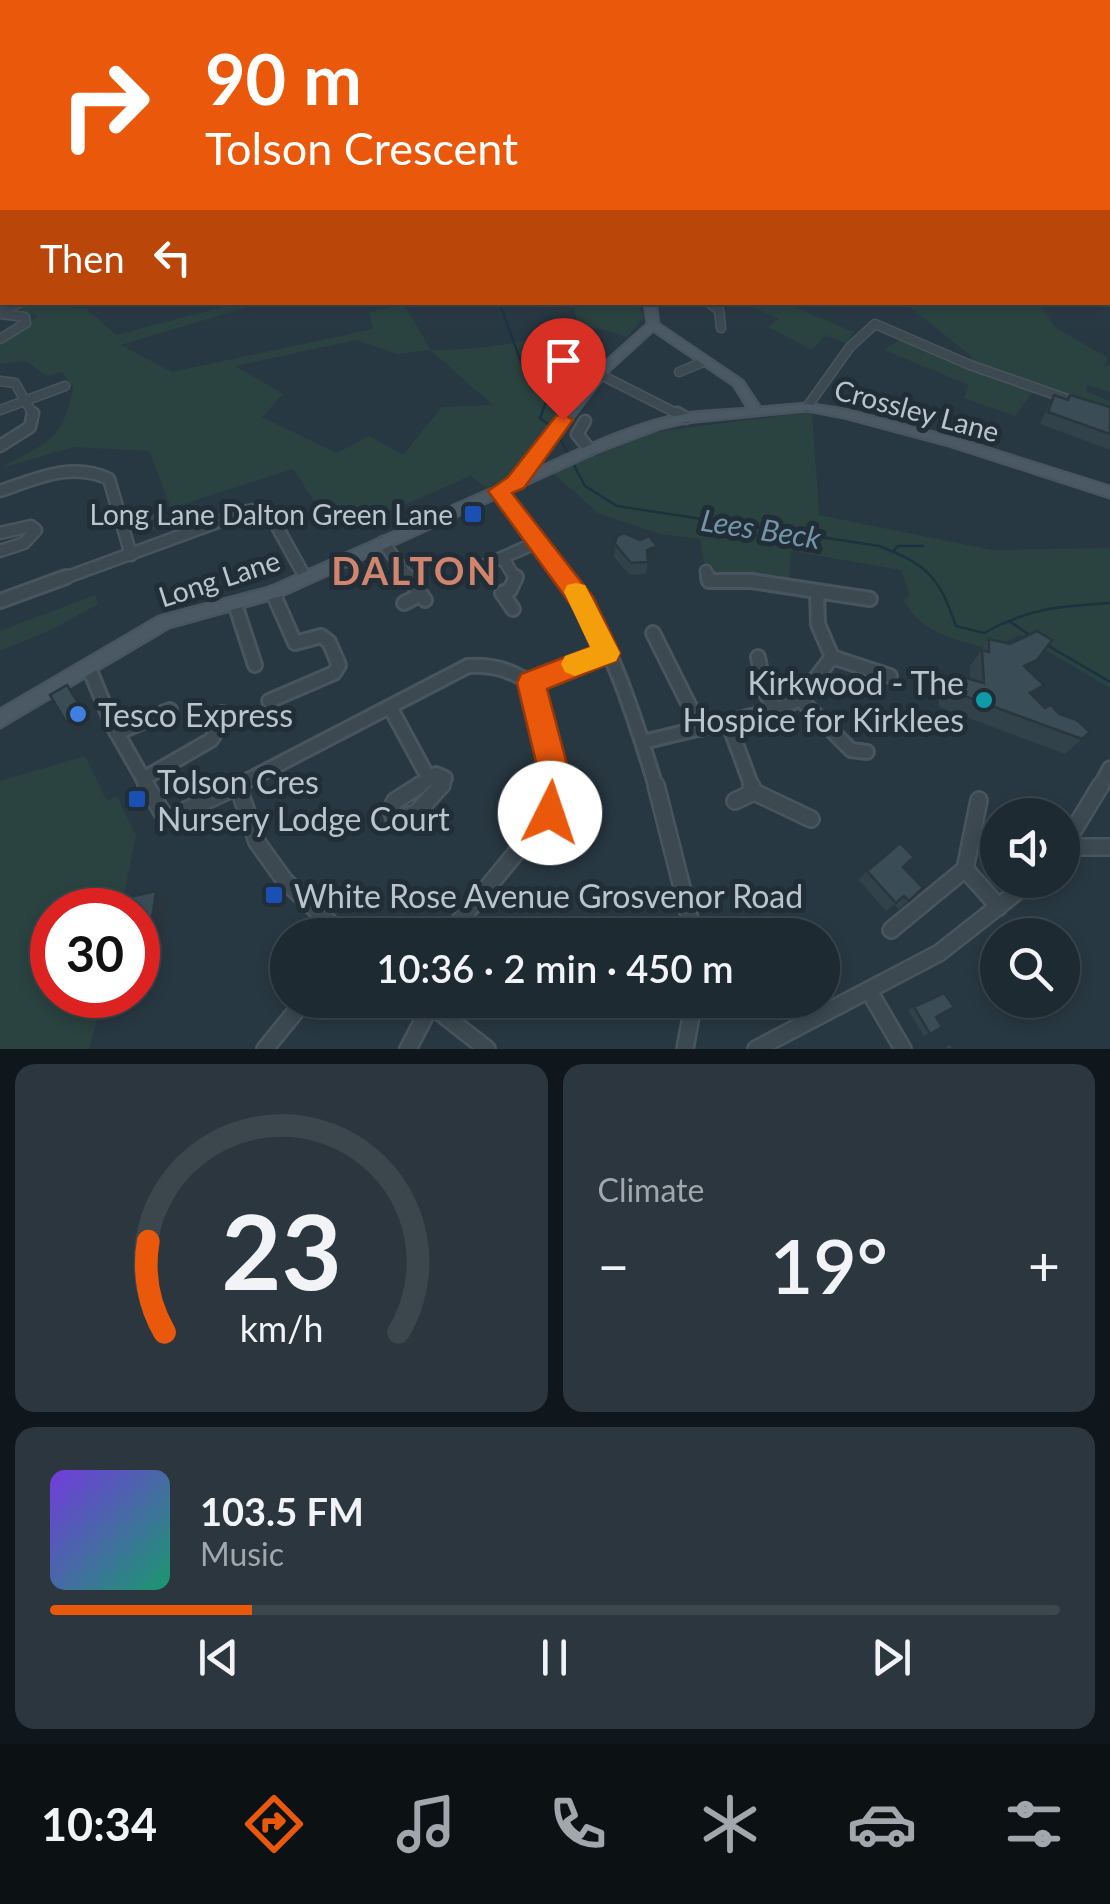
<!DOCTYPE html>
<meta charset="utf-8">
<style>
body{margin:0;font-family:Lato,sans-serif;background:#2b363e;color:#f1f3f6;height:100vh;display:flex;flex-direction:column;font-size:38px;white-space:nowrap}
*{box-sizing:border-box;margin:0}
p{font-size:32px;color:#a1a7ac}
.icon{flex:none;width:55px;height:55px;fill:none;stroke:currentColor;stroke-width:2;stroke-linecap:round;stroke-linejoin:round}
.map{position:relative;height:1049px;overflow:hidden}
.side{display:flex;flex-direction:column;gap:15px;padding:15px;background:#10171c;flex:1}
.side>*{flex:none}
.hud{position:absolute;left:0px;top:0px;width:1110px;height:305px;box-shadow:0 5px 15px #0003,0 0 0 2px #3c464d;background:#ea580c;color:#fff;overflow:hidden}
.buttons{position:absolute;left:980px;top:798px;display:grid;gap:20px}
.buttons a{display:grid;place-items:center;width:100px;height:100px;border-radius:50%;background:#1e2a32;box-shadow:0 5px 15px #0003,0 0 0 2px #3c464d;font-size:50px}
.speed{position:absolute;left:30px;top:888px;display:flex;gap:20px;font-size:50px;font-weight:700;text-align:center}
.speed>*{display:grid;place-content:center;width:130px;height:130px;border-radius:50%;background:#1e2a32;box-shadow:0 5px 15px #0003,0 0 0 2px #3c464d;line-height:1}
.speed .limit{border:15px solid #d22;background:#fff;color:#111}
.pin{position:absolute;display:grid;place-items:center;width:85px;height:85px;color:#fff;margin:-102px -42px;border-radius:50% 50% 50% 0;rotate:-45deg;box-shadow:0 0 10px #0007}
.pin .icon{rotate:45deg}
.me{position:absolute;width:110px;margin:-55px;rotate:4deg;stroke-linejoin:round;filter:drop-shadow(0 0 8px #0008)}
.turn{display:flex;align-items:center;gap:35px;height:210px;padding:0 40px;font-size:45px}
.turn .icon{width:130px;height:130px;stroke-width:2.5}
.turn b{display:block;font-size:70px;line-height:85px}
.then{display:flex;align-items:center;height:95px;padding:0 40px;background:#0003;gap:20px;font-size:38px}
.big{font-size:75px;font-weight:600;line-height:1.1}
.side .tile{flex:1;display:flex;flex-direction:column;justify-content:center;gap:15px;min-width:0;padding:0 35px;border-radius:20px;background:#2b363e}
.side .dial{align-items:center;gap:0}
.dial svg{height:260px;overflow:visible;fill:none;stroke:#3c464d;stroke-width:7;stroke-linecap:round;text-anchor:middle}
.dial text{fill:#f1f3f6;stroke:none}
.song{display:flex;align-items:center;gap:30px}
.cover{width:120px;height:120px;border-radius:15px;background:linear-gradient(135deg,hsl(260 70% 55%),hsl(160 70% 35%))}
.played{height:10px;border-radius:5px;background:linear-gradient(90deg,#ea580c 20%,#3c464d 20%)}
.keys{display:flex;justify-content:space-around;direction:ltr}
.heat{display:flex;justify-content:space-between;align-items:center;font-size:55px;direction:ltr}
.side .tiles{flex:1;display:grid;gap:15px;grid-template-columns:1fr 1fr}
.tile:last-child{grid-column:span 2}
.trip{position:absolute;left:270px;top:918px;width:570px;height:100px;border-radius:50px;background:#1e2a32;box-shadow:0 5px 15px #0003,0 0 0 2px #3c464d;font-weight:600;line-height:100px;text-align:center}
.tabs{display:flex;height:160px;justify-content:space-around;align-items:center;background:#0c1114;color:#a1a7ac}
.tabs .icon{width:70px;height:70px}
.tabs .active{color:#ea580c}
.tabs b{font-size:45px;color:#f1f3f6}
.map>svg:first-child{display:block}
.green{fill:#2a4340;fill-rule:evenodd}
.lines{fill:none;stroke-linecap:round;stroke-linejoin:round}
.stream{stroke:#1b3240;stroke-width:2.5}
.street-far4-casing{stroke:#49555e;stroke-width:9}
.street-far3-casing{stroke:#49555e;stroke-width:11}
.street-far2-casing{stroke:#49555e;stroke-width:15}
.street-far1-casing{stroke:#49555e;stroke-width:18}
.street-casing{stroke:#49555e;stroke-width:20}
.secondary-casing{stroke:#49555e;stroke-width:5}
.street-far4{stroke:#3c4951;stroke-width:6}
.street-far3{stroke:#3c4951;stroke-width:8}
.street-far2{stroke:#3c4951;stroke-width:10}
.street-far1{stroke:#3c4951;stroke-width:12}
.street{stroke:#3c4951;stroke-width:15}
.secondary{fill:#4a5964;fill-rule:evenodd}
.wall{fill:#32424b}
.shaded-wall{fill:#29363d}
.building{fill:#3a4d57;stroke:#29363d;stroke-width:2.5}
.route{fill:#ea580c;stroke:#983908;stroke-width:2.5}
.slow{fill:#f59e0b}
.transit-dot{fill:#1a4fb4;stroke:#212e37;stroke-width:4}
.culture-dot{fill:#0f9aa8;stroke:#212e37;stroke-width:4}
.shop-dot{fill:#3f7fe0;stroke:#212e37;stroke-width:4}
.labels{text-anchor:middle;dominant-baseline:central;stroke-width:10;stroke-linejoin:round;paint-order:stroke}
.street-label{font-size:28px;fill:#b9c4cb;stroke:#212e37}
.poi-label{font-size:28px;fill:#b9c4cb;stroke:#212e37;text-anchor:end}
.water-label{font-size:30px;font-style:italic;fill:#7495a8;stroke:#212e37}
.near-poi-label{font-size:32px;fill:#b9c4cb;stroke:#212e37;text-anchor:start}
.district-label{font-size:38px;font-weight:bold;letter-spacing:2.5px;fill:#d2856e;stroke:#212e37}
</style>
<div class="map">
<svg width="1110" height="1049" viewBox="0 0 1110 1049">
<rect width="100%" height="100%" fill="#283842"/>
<!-- green -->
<g class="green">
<path d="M25 303H71L75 308H86L116 335 238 303H260L121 345 172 372 373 329 369 312 404 305 431 350C488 350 524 344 577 322L573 303H637L644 317 627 337 594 327 582 340 559 334 526 360 551 384 559 417 510 475 487 488 470 476 356 526 344 509 324 516 293 469 171 508 149 451 74 447 1 468C45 443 63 442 73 388L62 372 47 376 25 361 0 364V342L38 316 18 309 26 306ZM356 340 397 354 430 350 493 405 442 407 403 455 369 436 337 453 262 417 283 394 235 366Z"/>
<path d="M743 303H785L853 332 847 344 826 335 812 350 768 327 779 319Z"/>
<path d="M905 303H1038L1056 328 1108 358 1104 365 1110 367V392L1087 385 1086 391 1110 402V411L972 363 971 356Z"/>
<path d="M903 338 975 371 1034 390 1015 416 964 398 969 385 884 350Z"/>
<path d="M812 412 819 515 992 550 1110 548V688L1020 635 990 649C954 639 922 634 903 600L910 596 901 570 791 551 789 583 717 578 705 570 700 539 660 534 598 513 553 473 655 432Z"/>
<path d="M95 595 98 604 53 629 0 651V631Z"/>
<path d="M85 756 107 801 117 796 136 836 121 910H52V995H104L89 1049H0V781Z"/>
</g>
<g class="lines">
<!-- stream -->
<g class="stream">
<path d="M499 302 524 370 550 391 540 418 553 428"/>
<path d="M558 435 585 486 617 506 879 546C928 565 939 577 956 626L984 633C1029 608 1060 606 1110 603"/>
<path d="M894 550 898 546H923"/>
<path d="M1009 621 1031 636"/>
<path d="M1047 645 1110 682"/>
</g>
<defs>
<path id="street-far4" d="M1108 194V201"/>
<g id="street-far3">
<path d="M708 302 719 310 721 328"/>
<path d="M2 311 22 302"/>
<path d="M0 314 25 317 26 323 0 339"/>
<path d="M679 372 703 362"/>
<path d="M599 374 682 416"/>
<path d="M0 381 15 383 34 416"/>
<path d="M807 407 850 347 875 324 970 365 1076 402"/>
<path d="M0 410 65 386"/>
</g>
<g id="street-far2">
<path d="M677 413 686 418"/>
<path d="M585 421 577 434 590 450"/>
<path d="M0 446 30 427 33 413"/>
<path d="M0 491C36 479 72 461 109 479L131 555"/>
<path d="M499 491 566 580"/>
<path d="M0 533 31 526 36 530 24 543 0 551"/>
<path d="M383 542 410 580"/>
<path d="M503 558 516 580"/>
<path d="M706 571 709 580"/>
<path d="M462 575 538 542"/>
<path d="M59 580 248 511 263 509 270 514 305 577"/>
</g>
<g id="street-far1">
<path d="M408 577 425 600"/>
<path d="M565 577C611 638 634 715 656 787"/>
<path d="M817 591 870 599"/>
<path d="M0 601 66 577"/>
<path d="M404 603 420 595"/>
<path d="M235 604 255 665"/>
<path d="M513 609 502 593 510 590 516 577"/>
<path d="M653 633 701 729"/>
<path d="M758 657 765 692 776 710"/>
<path d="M832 657 890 676"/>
<path d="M89 668 113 726 148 787"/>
<path d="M531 683 607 653"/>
<path d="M800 699 851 750 867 752"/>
<path d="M269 701 334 673 339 665 329 642 321 636 295 643 273 593"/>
<path d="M390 707 429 779"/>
<path d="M728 722 752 787"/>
<path d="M117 733 170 710"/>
<path d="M643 742 776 710 800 699 832 657 818 624 817 591 752 581H709L708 577"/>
<path d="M143 779 211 740 224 719 222 713"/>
<path d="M429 779 436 774 445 778 440 787"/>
<path d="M235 787 468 666C492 664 510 670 531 683L558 787"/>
<path d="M416 787 429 779"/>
<path d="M1100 787 1110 768"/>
</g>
<g id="street">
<path d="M146 785 166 819 241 785"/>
<path d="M420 785 395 801 391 809 395 822 417 812 442 785"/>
<path d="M656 785 694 935"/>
<path d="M751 785 754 792"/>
<path d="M238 786 257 842 285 881 343 935"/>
<path d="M735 801 754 792 811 819"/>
<path d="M1065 847H1110"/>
<path d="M1062 849 1101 785"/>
<path d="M965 869 999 907"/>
<path d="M891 930 965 869 979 800"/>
<path d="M448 935 549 813 557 785"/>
<path d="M869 991 903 1049"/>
<path d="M424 1000 487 1049"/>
<path d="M265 1049 305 1000"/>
<path d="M408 1049 431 1005"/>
<path d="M685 1049 694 1000"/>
<path d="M756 1049 939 953 1032 880"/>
</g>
<path id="secondary" d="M645 302H655L658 324 742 381 760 408 807 404 845 410 957 439 1110 487V497L949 445 844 417 807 410 686 422 660 428 594 453 278 597 169 627 0 727V710L159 617 269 588 510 481 599 368 648 324ZM653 330 734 385 749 409C729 411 707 411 686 414 632 423 580 450 531 472L607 372Z"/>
</defs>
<!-- street-far4 casing -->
<use href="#street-far4" class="street-far4-casing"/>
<!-- street-far3 casing -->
<use href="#street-far3" class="street-far3-casing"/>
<!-- street-far2 casing -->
<use href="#street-far2" class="street-far2-casing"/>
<!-- street-far1 casing -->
<use href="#street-far1" class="street-far1-casing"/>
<!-- street casing -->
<use href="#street" class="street-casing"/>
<!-- secondary casing -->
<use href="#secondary" class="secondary-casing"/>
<!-- street-far4 -->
<use href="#street-far4" class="street-far4"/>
<!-- street-far3 -->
<use href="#street-far3" class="street-far3"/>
<!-- street-far2 -->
<use href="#street-far2" class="street-far2"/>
<!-- street-far1 -->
<use href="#street-far1" class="street-far1"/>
<!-- street -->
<use href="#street" class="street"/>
<!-- secondary -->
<use href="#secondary" class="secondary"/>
</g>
<!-- wall -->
<g class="wall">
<path d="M566 350 589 356 584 363 566 358Z"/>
<path d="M1054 395 1067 399 1070 395 1110 407V450L1040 424 1047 408Z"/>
<path d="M161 513 166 522 159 530 144 527 139 519Z"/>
<path d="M615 544 655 559 648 562 646 574 630 575 614 557Z"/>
<path d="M989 639 1028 670 1033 696 1045 708 1090 732 1065 754 939 707V689L951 674 970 679V666Z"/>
<path d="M903 867 923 888 899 909 894 904 886 911 859 880 867 871Z"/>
<path d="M944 993 936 1017 942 1027 924 1036 908 1010Z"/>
</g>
<!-- shaded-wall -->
<g class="shaded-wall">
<path d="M589 348V356L584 363V355Z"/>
<path d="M161 513 166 522 159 530 154 521Z"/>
<path d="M657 546 655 559 648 562 647 550Z"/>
<path d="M67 685 78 697 94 723 77 733 66 722Z"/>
<path d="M156 891 168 900 160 955 138 961V950Z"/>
</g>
<!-- building -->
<g class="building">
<path d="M572 344 589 348 584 355 566 350Z"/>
<path d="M1054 395 1068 400 1070 395 1110 407V434L1048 412Z"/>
<path d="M146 511 161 513 154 521 139 519Z"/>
<path d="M624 533 640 540 649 536 657 546 647 550 648 562 631 563 615 544 617 536Z"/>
<path d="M1037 631 1052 640 1037 660 1024 666 1044 685 1030 693 1045 708 1051 705 1059 714 1077 720 1090 732 1082 739 951 691V674L984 683 982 650 989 652V639L1010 644Z"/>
<path d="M67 685 83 711 66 722 50 695Z"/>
<path d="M900 843 914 857 903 867 923 888 909 901 904 896 896 903 867 871Z"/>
<path d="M156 891 148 947 138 950V910H119L121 899Z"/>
<path d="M944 993 954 1007 936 1017 942 1027 930 1034 914 1007Z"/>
<path d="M950 1044 954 1049H941Z"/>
</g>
<!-- sky -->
<linearGradient id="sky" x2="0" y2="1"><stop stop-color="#161f24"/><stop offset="0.56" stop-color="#425365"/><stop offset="1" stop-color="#425365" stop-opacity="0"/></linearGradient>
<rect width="1110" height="330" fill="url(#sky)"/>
<!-- route -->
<path class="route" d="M563 414 573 420 524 488 512 493 593 597 620 653 616 661 547 689 573 787 561 825 550 829 538 825 534 813 542 787 517 683 521 674 591 647 574 609 488 491 508 477 556 416Z"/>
<!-- slow -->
<path class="slow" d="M576 583 585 585 620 653 616 661 575 676 565 672 561 664 565 656 590 647 564 592 567 585Z"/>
<!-- markers -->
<g class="transit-dot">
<rect x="463" y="504" width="20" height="20" rx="5"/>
<rect x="127" y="789" width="20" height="20" rx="5"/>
<rect x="264" y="885" width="20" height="20" rx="5"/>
</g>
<circle class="culture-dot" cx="984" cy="700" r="10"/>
<circle class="shop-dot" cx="78" cy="714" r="10"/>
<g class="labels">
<!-- street labels -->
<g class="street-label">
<text transform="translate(917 410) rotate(15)">Crossley Lane</text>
<text transform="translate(219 578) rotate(-18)">Long Lane</text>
</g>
<!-- poi labels -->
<g class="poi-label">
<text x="453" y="514">Long Lane Dalton Green Lane</text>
</g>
<!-- water labels -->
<g class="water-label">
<text transform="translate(761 528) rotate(9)">Lees Beck</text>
</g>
<!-- near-poi labels -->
<g class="near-poi-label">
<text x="964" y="682" text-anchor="end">Kirkwood - The<tspan x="964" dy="37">Hospice for Kirklees</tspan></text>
<text x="98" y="714">Tesco Express</text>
<text x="157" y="781">Tolson Cres<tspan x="157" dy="37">Nursery Lodge Court</tspan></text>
<text x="294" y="895">White Rose Avenue Grosvenor Road</text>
</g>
<!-- district labels -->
<g class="district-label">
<text x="415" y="570">DALTON</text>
</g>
</g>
</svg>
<div class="buttons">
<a><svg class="icon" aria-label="sound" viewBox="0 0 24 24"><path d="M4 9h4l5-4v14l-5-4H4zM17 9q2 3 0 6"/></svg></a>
<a><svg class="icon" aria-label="search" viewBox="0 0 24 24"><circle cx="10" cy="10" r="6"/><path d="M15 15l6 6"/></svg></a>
</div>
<div class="speed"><div class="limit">30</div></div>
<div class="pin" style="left:563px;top:420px;background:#d93025"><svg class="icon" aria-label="arrive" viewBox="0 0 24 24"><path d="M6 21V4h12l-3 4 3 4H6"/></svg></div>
<svg class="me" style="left:550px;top:813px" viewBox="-20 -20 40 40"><circle r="19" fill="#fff"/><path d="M0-13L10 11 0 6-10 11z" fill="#ea580c"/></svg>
<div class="trip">10:36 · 2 min · 450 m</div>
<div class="hud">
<div class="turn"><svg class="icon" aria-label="right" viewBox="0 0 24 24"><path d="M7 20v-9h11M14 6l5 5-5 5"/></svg><div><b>90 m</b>Tolson Crescent</div></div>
<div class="then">Then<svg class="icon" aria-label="left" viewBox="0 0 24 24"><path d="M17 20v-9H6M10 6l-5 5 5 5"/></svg></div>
</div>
</div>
<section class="side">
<div class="tiles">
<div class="tile dial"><svg viewBox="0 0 100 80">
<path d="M14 69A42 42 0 1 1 86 69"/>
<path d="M14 69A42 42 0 0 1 9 41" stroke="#ea580c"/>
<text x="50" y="56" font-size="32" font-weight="700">23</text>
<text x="50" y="72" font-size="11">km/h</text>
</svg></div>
<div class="tile"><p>Climate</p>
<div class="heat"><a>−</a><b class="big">19°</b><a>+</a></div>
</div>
<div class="tile">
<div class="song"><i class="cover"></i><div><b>103.5 FM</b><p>Music</p></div></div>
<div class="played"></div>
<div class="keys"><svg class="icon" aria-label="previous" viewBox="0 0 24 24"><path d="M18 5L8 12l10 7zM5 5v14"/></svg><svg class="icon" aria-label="pause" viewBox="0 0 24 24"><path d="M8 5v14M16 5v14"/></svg><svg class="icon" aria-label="next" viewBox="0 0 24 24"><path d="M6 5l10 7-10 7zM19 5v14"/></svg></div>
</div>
</div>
</section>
<nav class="tabs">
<b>10:34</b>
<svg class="icon active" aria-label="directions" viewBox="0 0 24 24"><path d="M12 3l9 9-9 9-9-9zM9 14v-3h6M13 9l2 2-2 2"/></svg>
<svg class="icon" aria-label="music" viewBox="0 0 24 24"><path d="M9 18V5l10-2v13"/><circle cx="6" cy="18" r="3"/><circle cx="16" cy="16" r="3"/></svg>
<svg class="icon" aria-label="phone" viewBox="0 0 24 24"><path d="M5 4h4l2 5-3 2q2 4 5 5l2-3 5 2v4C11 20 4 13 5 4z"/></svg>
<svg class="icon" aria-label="climate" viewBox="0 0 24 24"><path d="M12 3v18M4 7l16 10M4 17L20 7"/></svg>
<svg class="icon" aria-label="car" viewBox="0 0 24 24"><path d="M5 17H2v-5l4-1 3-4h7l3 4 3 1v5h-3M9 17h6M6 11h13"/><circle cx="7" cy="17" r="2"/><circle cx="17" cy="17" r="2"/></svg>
<svg class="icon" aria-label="filters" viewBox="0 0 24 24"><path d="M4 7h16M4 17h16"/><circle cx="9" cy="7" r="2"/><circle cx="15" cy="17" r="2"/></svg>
</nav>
